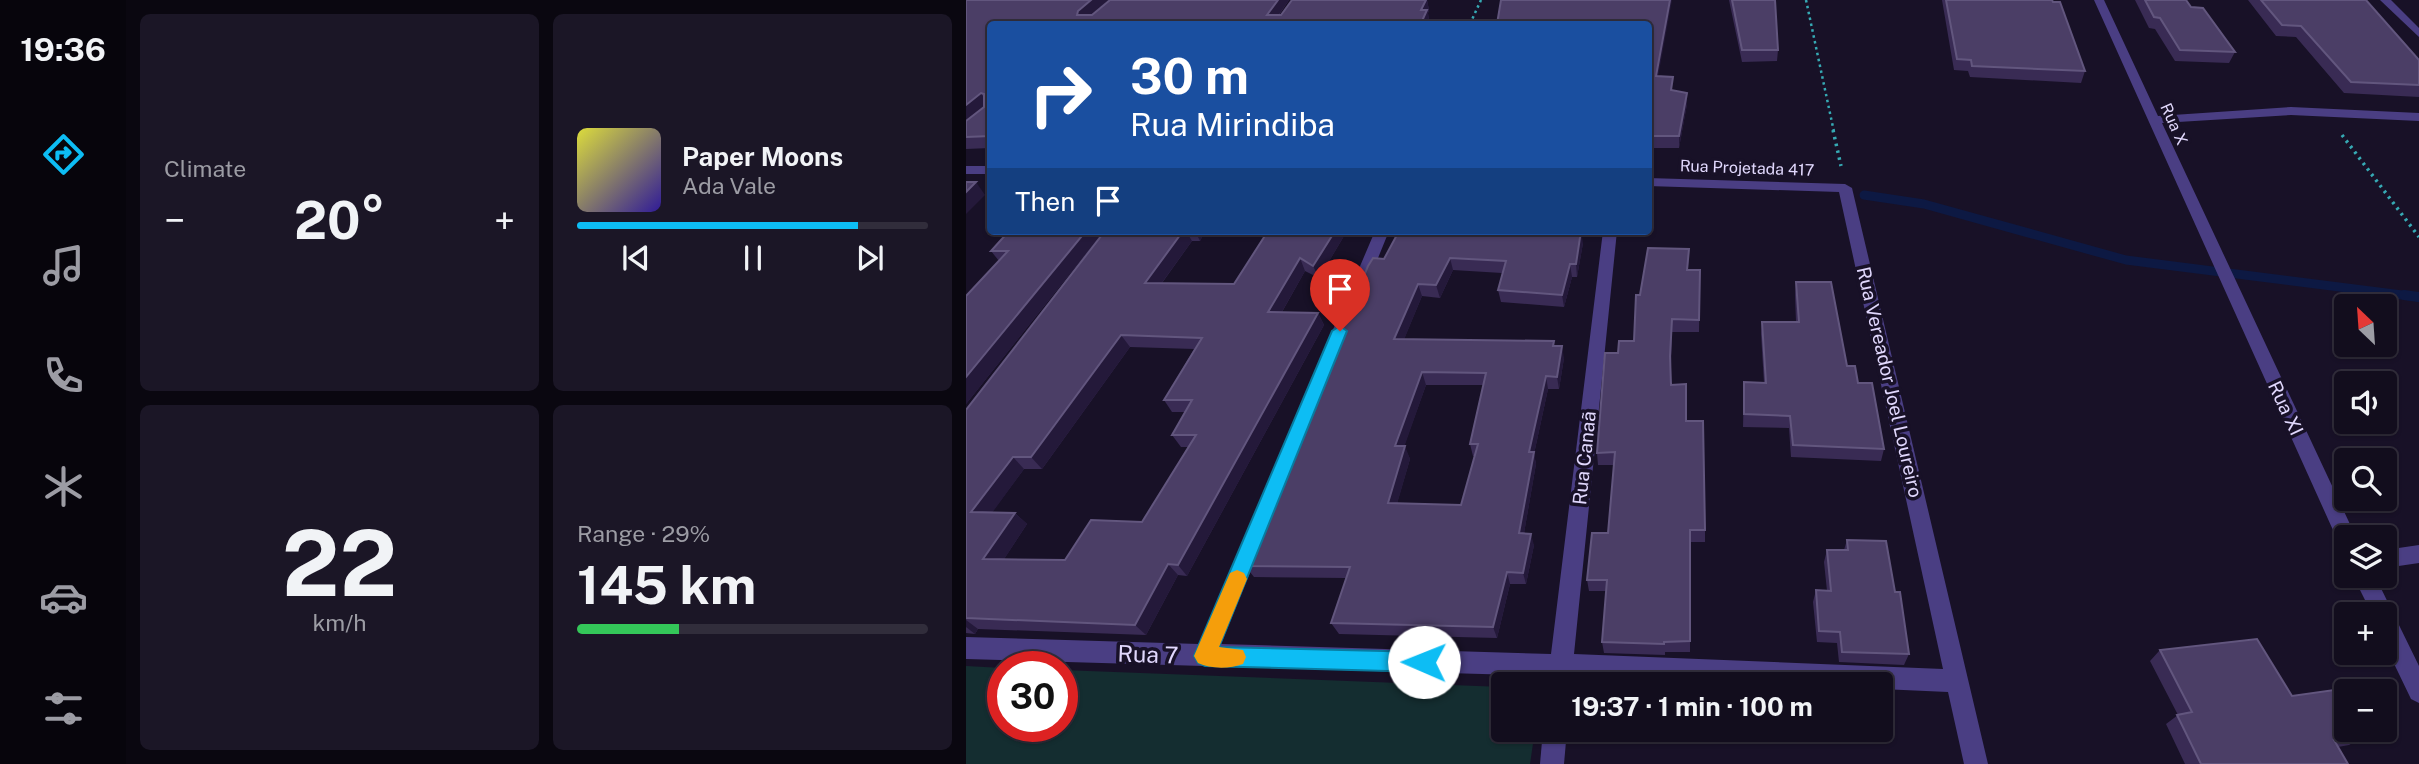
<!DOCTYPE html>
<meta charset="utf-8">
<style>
body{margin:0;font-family:"Public Sans",sans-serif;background:#1b1626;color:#f1f3f6;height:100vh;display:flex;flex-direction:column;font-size:26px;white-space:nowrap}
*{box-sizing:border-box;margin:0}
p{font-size:23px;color:#9c9ca4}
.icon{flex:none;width:38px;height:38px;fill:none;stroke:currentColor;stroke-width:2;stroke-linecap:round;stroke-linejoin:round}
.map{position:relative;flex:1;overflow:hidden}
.panel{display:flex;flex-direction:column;gap:14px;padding:14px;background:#0a0710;width:840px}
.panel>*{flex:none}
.hud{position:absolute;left:21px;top:21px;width:665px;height:214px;border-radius:7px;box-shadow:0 2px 5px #0004,0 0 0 2px #312d3b;background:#1a4fa0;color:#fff;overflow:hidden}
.needle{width:46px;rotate:335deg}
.buttons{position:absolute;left:1368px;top:294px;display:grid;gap:14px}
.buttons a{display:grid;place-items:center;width:63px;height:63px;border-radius:7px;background:#120d1d;box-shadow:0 2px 5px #0004,0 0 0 2px #312d3b;font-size:35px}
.speed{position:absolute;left:21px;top:651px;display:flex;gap:14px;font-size:35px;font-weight:700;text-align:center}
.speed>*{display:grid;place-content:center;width:91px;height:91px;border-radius:50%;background:#120d1d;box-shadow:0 2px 5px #0004,0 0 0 2px #312d3b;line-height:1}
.speed .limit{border:10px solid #d22;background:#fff;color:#111}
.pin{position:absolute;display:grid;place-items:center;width:60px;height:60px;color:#fff;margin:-72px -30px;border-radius:50% 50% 50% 0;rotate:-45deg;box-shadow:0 0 7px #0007}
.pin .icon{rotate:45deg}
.me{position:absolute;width:77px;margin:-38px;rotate:271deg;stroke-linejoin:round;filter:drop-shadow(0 0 5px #0008)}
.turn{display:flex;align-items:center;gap:24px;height:147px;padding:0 28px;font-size:32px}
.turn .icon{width:91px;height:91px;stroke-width:2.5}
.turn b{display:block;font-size:49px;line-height:60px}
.then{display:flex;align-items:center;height:66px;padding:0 28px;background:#0003;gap:14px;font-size:26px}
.big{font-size:52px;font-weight:700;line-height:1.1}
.panel .card{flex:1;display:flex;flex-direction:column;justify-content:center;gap:10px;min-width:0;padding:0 24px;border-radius:10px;background:#1b1626}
.panel .dial{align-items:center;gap:0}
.dial b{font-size:91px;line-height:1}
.song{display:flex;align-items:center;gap:21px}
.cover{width:84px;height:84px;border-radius:10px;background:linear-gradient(135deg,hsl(60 70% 55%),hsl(250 70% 35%))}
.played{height:7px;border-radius:4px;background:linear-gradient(90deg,#0dbdf4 80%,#312d3b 80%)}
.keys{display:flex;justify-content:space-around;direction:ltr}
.heat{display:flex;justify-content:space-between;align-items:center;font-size:38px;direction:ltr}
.charge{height:10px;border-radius:5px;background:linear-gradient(90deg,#34c759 29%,#312d3b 0)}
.panel .tiles{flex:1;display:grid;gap:14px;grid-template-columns:repeat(2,1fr)}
.trip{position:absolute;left:525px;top:672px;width:402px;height:70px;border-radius:7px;background:#120d1d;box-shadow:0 2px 5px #0004,0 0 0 2px #312d3b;font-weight:700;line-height:70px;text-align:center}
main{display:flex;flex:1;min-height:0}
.tab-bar{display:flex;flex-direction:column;width:126px;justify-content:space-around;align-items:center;background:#07050c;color:#9c9ca4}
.tab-bar .icon{width:49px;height:49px}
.tab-bar .current{color:#0dbdf4}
.tab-bar b{font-size:32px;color:#f1f3f6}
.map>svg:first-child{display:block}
.green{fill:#142d30}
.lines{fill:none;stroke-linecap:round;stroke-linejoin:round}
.stream-far1{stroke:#0d1943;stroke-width:9}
.stream{stroke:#0d1943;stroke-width:10}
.path-far1{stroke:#36aab4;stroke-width:2.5;stroke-dasharray:2.5 3.5;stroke-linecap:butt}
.path{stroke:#36aab4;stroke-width:3.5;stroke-dasharray:2.5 4.5;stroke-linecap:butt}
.street{fill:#4a3e83;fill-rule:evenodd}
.wall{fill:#392b54;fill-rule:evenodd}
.shaded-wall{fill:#24193a}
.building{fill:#4b3e66;stroke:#62567e;stroke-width:2;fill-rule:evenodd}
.route{fill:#0dbdf4;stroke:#087b9f;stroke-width:2}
.slow{fill:#f59e0b}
.labels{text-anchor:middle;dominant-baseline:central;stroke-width:7;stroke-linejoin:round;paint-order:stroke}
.far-street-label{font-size:16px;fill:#e1d8fd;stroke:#181127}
.street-label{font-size:19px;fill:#e1d8fd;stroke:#181127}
.near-street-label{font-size:23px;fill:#e1d8fd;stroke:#181127}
</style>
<main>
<nav class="tab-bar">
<b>19:36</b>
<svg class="icon current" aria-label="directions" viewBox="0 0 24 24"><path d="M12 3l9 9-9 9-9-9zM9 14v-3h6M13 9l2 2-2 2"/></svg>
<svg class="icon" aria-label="music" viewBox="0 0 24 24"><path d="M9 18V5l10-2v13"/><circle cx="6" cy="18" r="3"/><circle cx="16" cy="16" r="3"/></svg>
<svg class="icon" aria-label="phone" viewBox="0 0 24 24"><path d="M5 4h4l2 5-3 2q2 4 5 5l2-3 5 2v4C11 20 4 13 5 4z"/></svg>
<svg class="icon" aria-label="climate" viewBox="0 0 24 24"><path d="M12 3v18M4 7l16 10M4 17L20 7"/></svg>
<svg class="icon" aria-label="car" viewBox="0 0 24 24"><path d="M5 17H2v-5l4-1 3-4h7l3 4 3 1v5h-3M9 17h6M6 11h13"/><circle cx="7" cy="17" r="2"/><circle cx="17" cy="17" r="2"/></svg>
<svg class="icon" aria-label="filters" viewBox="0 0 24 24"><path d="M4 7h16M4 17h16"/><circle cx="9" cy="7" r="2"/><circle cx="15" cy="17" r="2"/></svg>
</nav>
<section class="panel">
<div class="tiles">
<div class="card"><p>Climate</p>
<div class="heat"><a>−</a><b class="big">20°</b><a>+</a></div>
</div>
<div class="card">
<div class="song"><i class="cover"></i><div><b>Paper Moons</b><p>Ada Vale</p></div></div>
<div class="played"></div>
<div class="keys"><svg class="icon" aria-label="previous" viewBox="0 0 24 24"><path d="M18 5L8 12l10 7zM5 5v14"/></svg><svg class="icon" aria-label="pause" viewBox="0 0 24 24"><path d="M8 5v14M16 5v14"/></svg><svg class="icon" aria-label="next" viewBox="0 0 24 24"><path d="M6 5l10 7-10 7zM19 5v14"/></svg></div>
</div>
<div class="card dial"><b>22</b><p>km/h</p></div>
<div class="card"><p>Range · 29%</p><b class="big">145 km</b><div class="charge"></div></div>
</div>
</section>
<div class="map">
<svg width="1453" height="764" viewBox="0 0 1453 764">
<rect width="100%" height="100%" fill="#181127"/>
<!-- green -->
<path class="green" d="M0 666 37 668V726H96V670L537 687V730H569L564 764H0Z"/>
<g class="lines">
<!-- stream-far1 -->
<path class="stream-far1" d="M898 195 958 204 1160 260 1452 297"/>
<!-- stream -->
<path class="stream" d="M1438 295 1453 297"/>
<!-- path-far1 -->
<g class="path-far1">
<path d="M840 0 868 132"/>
<path d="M504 24 515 0"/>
</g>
<!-- path -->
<g class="path">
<path d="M867 130 875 166"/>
<path d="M1376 135 1453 237"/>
</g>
<!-- street -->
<g class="street">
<path d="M1128 0H1138L1192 116 1325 107 1453 113V121L1325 115 1196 123 1390 537H1381V548L1374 545 1371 539Z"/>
<path d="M1414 0H1425L1453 28V37Z"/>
<rect x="0" y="166" width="24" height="8"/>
<path d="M682 178 879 184 886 188 1022 764H998L982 692 915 689V684H793L605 677V684H581L582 676 0 659V637L233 644 409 231H423L255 644 585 654 637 231H651L608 654 977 669 873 192 682 186Z"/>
<path d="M1453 545V563L1419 568V550Z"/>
<path d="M1387 576H1409L1453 666V703L1445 699 1419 645V614H1406Z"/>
<path d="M577 730H601L598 764H574Z"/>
</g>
</g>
<!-- wall -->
<g class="wall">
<path d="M0 0H142L125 15H126L144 0H323L313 15 461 0 463 10 462 13 463 21 24 24V148L0 149Z"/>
<path d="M763 0H809L812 50 811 61 776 62Z"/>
<path d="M976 0H1086L1119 71 1115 83 1004 77 1002 71 988 70Z"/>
<path d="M1169 0H1220L1225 7 1269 52 1263 63 1209 61 1189 29 1183 28Z"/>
<path d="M1282 0H1400L1453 60V97L1378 93 1330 37 1310 36Z"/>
<path d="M682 24 692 77 721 104 713 148H682Z"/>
<path d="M43 231H138L0 404 33 261 25 251Z"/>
<path d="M139 231H239L234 241H226L196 283 268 284 302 231H381L353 278 339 271 316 312 352 313 358 325 221 576 212 575 180 635 12 629 9 634 0 633V410ZM164 347 228 349 198 400 206 412H219L206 435 215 447H222L176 522 99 560 38 559 61 524 49 513 26 512 58 469H76Z"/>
<path d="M617 243 611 277H606L598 307 535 302 532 290 536 273 487 270 474 298 456 296 438 339 589 346 598 358 593 389H582L568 454 570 464 558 533 568 545 560 584H544L531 638 373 634 365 623 380 578 288 577 279 566 418 259ZM460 385H518L504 444 507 456H509L495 505 431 503 444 459 438 446Z"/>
<path d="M723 249 722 270H734L733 332H706L705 368V385L720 421 739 530V542H724V652H699V655L638 653 636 642 640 591H623L621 580 642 533 648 465H632L631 453 652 353 668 341 674 295Z"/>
<path d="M830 282 881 366 892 383 918 449 915 461 825 457 823 428 777 427 778 382 798 383 795 334 796 322H830L829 295Z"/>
<path d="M881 540 929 592 943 654 938 665 873 662 871 643 851 642 847 602 850 590 861 591 858 562 861 550H878Z"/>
<path d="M1194 650 1326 696 1398 736 1383 745 1372 747 1382 764H1219L1200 724 1212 715 1184 661Z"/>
</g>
<!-- shaded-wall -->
<g class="shaded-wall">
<path d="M125 0H142L117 22 111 15 112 11Z"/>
<path d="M312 0H323L306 24 301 15Z"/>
<path d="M461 0 463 10 462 13 463 21H456L455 10Z"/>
<path d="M704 0H706L690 88V76Z"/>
<path d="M15 93 22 105 0 123V105Z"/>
<path d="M721 93V104L713 148V136Z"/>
<path d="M10 182 19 195 0 214V192Z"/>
<path d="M120 231H138L0 404V377Z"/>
<path d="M217 231H220L226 241 187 295 179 283Z"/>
<path d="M229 231H239L234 241Z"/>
<path d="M369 231H381L353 278 347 266Z"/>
<path d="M615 231 617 243 611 277 610 264Z"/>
<path d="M334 258 339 271 309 324 302 312Z"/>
<path d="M484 258 487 270 474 298 470 285Z"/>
<path d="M604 264 606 277 598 307 596 295Z"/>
<path d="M452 284 456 296 433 352 428 339Z"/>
<path d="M352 313 358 325 221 576 212 565Z"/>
<path d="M155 335 164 347 76 469 65 457Z"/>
<path d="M596 346 598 358 593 389 591 377Z"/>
<path d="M456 372 460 385 434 459 429 446Z"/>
<path d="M580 376 582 389 568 454 570 464 556 545 553 533 563 452Z"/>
<path d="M439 446 444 459 428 515 422 503Z"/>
<path d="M47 457 58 469 18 524 5 512Z"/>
<path d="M49 513 61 524 31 570 17 559Z"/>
<path d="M565 534 568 545 560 584 557 573Z"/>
<path d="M202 564 212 575 180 635 169 625Z"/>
<path d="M541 572 544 584 531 638 527 627Z"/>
<path d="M0 620 12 629 9 634 0 627Z"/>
</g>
<!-- building -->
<g class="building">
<path d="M0 0H125L112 11 111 15H126L144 0H312L301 15H315L326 0H460L455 10H461L456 21H467L465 24H24V136L0 137V121L18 107V94L15 93 0 105Z"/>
<path d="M535 0H704L690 76 707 77 705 90 721 93 713 136H682V24H531Z"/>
<path d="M766 0H809L812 50H776Z"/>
<path d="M980 0H1086L1087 2H1094L1119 71 1006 66 1005 60 991 59Z"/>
<path d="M1179 0H1220L1225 7 1237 8 1269 52 1214 50 1194 18 1188 17Z"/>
<path d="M1295 0H1400L1453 60V85L1385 82 1335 26 1316 25Z"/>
<path d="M0 182H10L0 192Z"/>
<path d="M43 231H120L0 377V296L42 251H25Z"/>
<path d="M139 231H217L179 283 268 284 302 231H369L347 266 334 258 302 312 352 313 212 565 202 564 169 625 0 618V410ZM155 335 236 338 198 400H226L206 435H230L176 522 125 520 99 560 17 559 49 513 5 512 47 457H65Z"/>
<path d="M433 231H615L610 264H604L596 295 532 290 540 261 484 258 470 285 452 284 428 339 588 341 587 346H596L591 377 580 376 563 452H568L553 533 565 534 557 573 541 572 527 627 365 623 384 567 279 566 402 266 407 258 418 259ZM456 372 520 373 504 444H512L495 505 422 503 439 446H429Z"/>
<path d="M682 248 723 249 721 270H734L733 320 706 319 704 356 705 385 720 384V421H737L739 530H724V641L698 642V644L636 642 641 580H621L626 533H642L649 452 631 453 639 353H652L653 341H668L670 295H674Z"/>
<path d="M830 282H865L881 366H889L892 383H906L918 449 827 445 824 416 778 414V382L800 383 796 322H833Z"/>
<path d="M881 540 920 541 929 592H934L943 654 876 652 874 632 853 631 850 590 865 591 861 550H882Z"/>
<path d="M1291 639 1326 696 1368 690 1381 709V730H1394L1398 736 1368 740 1382 764H1235L1211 715 1226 712 1194 650Z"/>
</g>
<!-- route -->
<path class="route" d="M374 326 381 331 253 647 458 652 465 655 468 662 465 669 458 672 239 666 232 663 228 656 366 331Z"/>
<!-- slow -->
<path class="slow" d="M271 570 278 573 281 579 253 647 277 650 280 657 277 664C264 669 244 669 232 663L228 656 264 573Z"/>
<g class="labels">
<!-- far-street labels -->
<g class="far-street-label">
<text transform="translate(1208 124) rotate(66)">Rua X</text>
<text transform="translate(781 168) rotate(2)">Rua Projetada 417</text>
</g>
<!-- street labels -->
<g class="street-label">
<text transform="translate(924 382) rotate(77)">Rua Vereador Joel Loureiro</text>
<text transform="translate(1320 408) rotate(65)">Rua XI</text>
<text transform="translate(618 458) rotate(-84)">Rua Canaã</text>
</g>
<!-- near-street labels -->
<g class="near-street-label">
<text transform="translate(182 654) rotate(2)">Rua 7</text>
</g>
</g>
</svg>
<div class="buttons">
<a><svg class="needle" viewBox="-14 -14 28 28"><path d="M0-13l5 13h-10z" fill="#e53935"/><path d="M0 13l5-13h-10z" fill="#9c9ca4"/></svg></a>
<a><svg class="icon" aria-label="sound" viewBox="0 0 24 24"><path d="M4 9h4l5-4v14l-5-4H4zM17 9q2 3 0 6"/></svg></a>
<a><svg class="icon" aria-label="search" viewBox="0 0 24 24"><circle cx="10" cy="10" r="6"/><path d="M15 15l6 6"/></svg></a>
<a><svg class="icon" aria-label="layers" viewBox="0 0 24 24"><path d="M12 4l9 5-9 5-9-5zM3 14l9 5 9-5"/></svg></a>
<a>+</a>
<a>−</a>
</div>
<div class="speed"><div class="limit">30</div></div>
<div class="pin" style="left:374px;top:331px;background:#d93025"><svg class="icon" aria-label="arrive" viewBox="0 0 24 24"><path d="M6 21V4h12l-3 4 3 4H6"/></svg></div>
<svg class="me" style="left:458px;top:662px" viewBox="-20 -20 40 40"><circle r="19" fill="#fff"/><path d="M0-13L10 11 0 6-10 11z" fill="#0dbdf4"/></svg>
<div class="trip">19:37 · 1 min · 100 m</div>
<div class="hud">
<div class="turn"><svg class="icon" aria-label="right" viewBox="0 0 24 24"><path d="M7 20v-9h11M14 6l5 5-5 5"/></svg><div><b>30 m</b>Rua Mirindiba</div></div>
<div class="then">Then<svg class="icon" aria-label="arrive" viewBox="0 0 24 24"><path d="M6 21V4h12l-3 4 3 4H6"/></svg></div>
</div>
</div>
</main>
